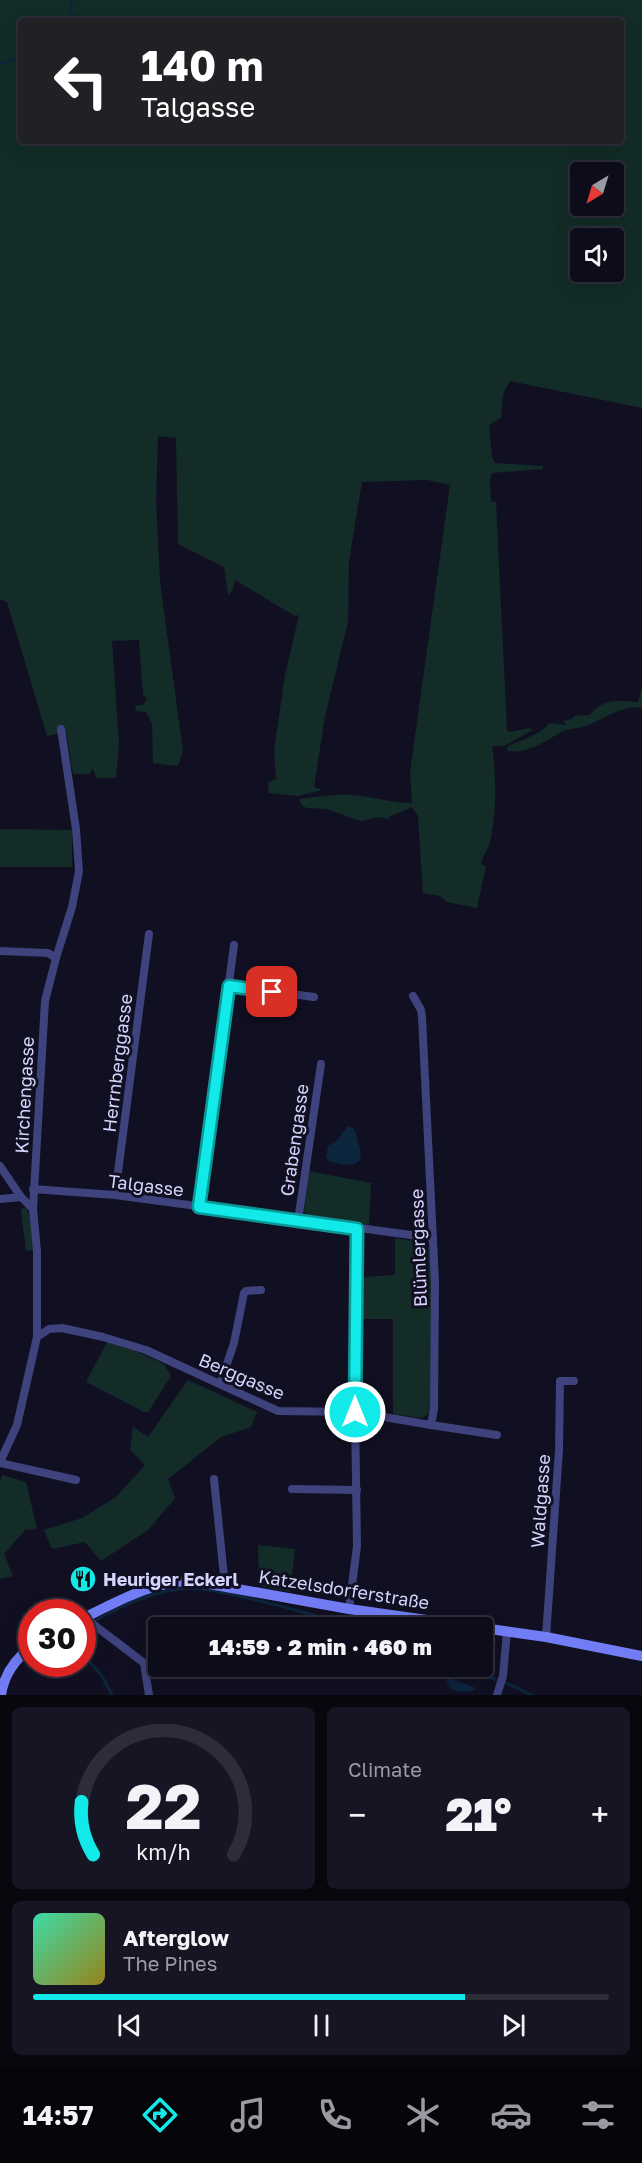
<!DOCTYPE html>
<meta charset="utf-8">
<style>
body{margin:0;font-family:"Golos Text",sans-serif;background:#161523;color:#f1f3f6;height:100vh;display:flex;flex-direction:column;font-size:22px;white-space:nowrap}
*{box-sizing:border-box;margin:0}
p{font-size:20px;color:#9a9ba2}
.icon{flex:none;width:33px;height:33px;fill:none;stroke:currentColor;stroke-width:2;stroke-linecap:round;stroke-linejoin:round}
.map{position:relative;height:1695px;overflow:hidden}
.side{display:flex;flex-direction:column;gap:12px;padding:12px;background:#07070e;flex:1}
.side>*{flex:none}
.top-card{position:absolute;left:18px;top:18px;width:606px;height:126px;border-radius:6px;box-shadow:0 6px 24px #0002,0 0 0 2px #2d2c39;background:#202124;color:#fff;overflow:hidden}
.needle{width:39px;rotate:218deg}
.buttons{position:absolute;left:570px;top:162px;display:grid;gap:12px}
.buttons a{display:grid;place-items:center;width:54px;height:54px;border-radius:6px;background:#0d0c1a;box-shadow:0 6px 24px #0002,0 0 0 2px #2d2c39;font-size:30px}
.speed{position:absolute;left:18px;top:1599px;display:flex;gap:12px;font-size:30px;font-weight:700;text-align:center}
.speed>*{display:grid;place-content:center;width:78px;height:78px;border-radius:50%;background:#0d0c1a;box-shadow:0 6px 24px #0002,0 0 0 2px #2d2c39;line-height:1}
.speed .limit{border:9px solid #d22;background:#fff;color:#111}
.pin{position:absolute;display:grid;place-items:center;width:51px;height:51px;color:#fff;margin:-26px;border-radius:12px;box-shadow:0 3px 9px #0006}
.me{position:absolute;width:66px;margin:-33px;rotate:0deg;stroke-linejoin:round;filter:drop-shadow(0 0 4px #0008)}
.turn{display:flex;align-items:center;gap:21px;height:126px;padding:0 24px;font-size:27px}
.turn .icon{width:78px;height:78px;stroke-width:2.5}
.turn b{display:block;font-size:42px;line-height:51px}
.big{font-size:45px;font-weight:800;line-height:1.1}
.side .card{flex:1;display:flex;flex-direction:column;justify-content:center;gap:9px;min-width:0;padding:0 21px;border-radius:9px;background:#161523}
.side .dial{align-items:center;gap:0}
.dial svg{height:156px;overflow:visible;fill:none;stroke:#2d2c39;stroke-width:7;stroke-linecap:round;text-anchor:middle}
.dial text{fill:#f1f3f6;stroke:none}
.song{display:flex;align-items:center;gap:18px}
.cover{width:72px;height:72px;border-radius:9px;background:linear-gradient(135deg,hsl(160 70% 55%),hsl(50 70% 35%))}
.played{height:6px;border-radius:3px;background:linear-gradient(90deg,#11eae9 75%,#2d2c39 75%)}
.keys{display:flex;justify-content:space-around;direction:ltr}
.heat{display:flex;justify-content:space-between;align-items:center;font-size:33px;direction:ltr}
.side .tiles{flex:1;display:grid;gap:12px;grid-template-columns:1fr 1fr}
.card:last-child{grid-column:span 2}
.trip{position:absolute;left:148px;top:1617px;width:345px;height:60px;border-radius:6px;background:#0d0c1a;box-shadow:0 6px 24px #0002,0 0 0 2px #2d2c39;font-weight:800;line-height:60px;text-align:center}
.dock{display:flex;height:96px;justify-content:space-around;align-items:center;background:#05050a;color:#9a9ba2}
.dock .icon{width:42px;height:42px}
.dock .on{color:#11eae9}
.dock b{font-size:27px;color:#f1f3f6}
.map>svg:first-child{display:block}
.green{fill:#132c28;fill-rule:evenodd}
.water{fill:#0d243d}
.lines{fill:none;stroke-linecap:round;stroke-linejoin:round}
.stream{stroke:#0d243d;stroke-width:3}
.street{stroke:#3e427d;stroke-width:8}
.secondary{stroke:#727df5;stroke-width:10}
.route-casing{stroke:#0b9897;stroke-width:15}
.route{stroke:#11eae9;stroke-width:10}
.labels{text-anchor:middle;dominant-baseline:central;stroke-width:6;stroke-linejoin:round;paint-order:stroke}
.street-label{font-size:18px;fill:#d4d4fc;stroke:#111022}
.poi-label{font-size:18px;font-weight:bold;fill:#d4d4fc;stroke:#111022;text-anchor:start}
</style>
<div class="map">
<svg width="642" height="1695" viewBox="0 0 642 1695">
<rect width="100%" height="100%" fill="#111022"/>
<!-- green -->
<g class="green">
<path d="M0 0H642V408L510 381 503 394 501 418 489 425 492 457 495 463 543 466V469L492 473 490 480 491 502H496L507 730 510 732 529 728 533 730 504 746H492C496 773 497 815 490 842 488 850 483 855 481 864L486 866 477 908 447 902 440 896 423 893 418 816 412 807 389 817V819L378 817 363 821 357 820 327 809 307 808 302 806 299 799C317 797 333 794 351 795 372 796 391 803 412 803L410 772 450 485 427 480 362 482 349 561 348 622 325 716 314 787 322 790 298 796 269 793 268 782 276 779 274 750 285 675 299 615 295 616 235 580 232 591 228 595 224 567 178 544 176 438 158 436 156 500 160 582 183 751 179 764 176 766 153 763 152 724 146 712 135 711 136 705H143L147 698 143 695 139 640 112 641 119 744 116 778H97L92 768 90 774H73L66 732 47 736 7 602 0 599ZM21 21H621V141H21ZM580 172H614V206H580ZM580 238H614V272H580Z"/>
<path d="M642 686V708C624 704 605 719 588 725 580 729 568 728 561 732 546 741 527 754 508 751L507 747C518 741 543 734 549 723L566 725 563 721 572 719 575 716 590 715C603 697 620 701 638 702Z"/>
<path d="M0 829 72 830V867H0Z"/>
<path d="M309 1171 371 1183 369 1225 307 1216 304 1211Z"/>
<path d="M26 1208 31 1218 35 1250 26 1251 21 1209Z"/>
<path d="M395 1238 421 1242 429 1248 432 1263 431 1405 429 1413 422 1418 393 1414V1319H360L362 1277 395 1275Z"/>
<path d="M107 1342 138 1352 164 1364 171 1376 148 1412H144L86 1382Z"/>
<path d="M188 1380 257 1412 251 1427 221 1437 168 1479 175 1498 148 1530 101 1561 85 1542 52 1549 44 1530 82 1518 116 1497 145 1465 130 1450 133 1427 148 1437Z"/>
<path d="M2 1475 26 1482 37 1529 25 1530 4 1554 13 1576 0 1579V1482Z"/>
<path d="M258 1545 295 1549 290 1592 259 1586Z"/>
<path d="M483 1637 496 1639 492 1667 483 1665Z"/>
</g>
<!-- water -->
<g class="water">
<path d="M348 1126 353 1128C358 1133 356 1138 359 1145 367 1170 346 1166 329 1161L326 1157 328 1146 337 1140Z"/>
<path d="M447 1677 476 1688 473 1691C462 1692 446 1694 447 1677Z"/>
</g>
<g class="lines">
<!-- stream -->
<g class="stream">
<path d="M72 0 70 10 75 21"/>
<path d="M0 64 16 59 21 53"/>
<path d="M82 1630 86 1626C114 1609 147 1593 180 1589 201 1587 224 1593 244 1597 282 1606 319 1616 356 1628"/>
<path d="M82 1654 102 1676 112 1695"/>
<path d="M457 1666 506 1683 532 1695"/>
</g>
<!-- street -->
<g class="street">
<path d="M0 951 48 953 56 958"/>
<path d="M229 986 314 997"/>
<path d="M0 1166 21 1197 33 1209"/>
<path d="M33 1189 115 1195 433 1238"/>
<path d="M115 1195 149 934"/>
<path d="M0 1199 21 1197"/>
<path d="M199 1207 234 945"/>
<path d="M298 1221 321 1064"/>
<path d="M357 1229 355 1412 431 1425 434 1409 435 1282 422 1017 421 1010 413 996"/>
<path d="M37 1337 49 1329 62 1328 103 1337 146 1350 278 1411 355 1412 357 1546 349 1609"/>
<path d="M220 1384 234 1343 244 1293 246 1291 261 1290"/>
<path d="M431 1425 497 1435"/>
<path d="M0 1462 17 1425 37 1337V1251L33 1209 45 1001 56 958 72 907 79 871 76 829 61 729"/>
<path d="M0 1463 76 1480"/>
<path d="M214 1479 225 1586"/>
<path d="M292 1489 357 1490"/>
<path d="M85 1618 144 1663 168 1670"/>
<path d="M546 1637 559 1450 560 1381H574"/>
<path d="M144 1663 149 1695"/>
<path d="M497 1695 503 1676 507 1631"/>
</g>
<!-- secondary -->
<g class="secondary">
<path d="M82 1619C118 1601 153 1581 193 1581L349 1609 546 1637 642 1656"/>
<path d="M1 1695C4 1674 15 1659 32 1646"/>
</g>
</g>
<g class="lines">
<defs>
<path id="route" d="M272 992 229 986 199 1207 357 1229 355 1412"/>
</defs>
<!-- route casing -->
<use href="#route" class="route-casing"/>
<!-- route -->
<use href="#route" class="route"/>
</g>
<!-- icons -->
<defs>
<symbol id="restaurant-disc" viewBox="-11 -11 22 22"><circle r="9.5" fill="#11eae9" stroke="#111022"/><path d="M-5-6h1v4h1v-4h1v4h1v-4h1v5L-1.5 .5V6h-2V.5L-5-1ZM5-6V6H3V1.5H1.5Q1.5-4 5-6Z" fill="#111"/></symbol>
</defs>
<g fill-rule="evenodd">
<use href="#restaurant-disc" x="68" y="1564" width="30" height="30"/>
</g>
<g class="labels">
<!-- street labels -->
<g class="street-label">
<text transform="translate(117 1063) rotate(-83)">Herrnberggasse</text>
<text transform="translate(24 1095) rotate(-87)">Kirchengasse</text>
<text transform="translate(294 1140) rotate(-82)">Grabengasse</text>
<text transform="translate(146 1185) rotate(7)">Talgasse</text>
<text transform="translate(418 1248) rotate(-92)">Blümlergasse</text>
<text transform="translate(242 1376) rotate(23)">Berggasse</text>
<text transform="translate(540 1501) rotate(-86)">Waldgasse</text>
<text transform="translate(344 1589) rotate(9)">Katzelsdorferstraße</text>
</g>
<!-- poi labels -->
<g class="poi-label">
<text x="103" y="1579">Heuriger Eckerl</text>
</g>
</g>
</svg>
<div class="buttons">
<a><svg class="needle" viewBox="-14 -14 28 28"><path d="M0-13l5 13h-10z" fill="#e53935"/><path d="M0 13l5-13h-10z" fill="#9a9ba2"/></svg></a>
<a><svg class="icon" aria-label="sound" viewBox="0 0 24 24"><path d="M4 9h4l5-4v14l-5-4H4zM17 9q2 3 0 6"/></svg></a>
</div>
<div class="speed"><div class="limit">30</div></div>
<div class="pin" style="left:272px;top:992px;background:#d93025"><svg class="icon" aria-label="arrive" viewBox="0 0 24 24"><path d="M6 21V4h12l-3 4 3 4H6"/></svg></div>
<svg class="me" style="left:355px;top:1412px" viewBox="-20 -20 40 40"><circle r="17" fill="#11eae9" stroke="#fff" stroke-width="3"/><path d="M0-11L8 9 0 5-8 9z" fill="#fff"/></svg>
<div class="trip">14:59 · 2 min · 460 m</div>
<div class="top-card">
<div class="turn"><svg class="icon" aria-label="left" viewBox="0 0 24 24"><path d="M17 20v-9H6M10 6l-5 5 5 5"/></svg><div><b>140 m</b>Talgasse</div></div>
</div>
</div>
<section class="side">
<div class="tiles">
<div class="card dial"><svg viewBox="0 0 100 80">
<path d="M14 69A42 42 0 1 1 86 69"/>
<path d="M14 69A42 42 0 0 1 8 42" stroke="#11eae9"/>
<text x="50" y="56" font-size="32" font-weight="700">22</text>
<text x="50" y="72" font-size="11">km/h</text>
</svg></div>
<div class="card"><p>Climate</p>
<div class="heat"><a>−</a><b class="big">21°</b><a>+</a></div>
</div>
<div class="card">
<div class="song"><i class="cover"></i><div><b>Afterglow</b><p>The Pines</p></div></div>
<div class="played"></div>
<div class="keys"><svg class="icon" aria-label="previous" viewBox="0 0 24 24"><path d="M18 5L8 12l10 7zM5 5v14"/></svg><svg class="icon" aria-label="pause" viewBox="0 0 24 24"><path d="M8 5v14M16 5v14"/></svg><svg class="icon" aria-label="next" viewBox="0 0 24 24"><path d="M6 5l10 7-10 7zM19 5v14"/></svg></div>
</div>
</div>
</section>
<nav class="dock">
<b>14:57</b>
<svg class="icon on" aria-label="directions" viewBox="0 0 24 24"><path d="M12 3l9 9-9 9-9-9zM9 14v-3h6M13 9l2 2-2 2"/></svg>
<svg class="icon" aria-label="music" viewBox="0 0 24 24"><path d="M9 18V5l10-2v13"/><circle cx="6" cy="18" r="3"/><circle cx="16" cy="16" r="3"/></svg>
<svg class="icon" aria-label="phone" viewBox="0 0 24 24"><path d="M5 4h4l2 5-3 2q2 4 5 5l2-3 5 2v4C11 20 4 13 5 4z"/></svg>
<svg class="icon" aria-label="climate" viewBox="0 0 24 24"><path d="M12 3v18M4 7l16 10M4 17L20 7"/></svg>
<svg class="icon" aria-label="car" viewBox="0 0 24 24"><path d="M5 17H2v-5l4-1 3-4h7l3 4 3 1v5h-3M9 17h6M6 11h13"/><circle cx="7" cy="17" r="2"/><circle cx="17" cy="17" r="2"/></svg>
<svg class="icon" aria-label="filters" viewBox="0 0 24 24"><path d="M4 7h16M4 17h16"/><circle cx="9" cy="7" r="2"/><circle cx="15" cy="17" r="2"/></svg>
</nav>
